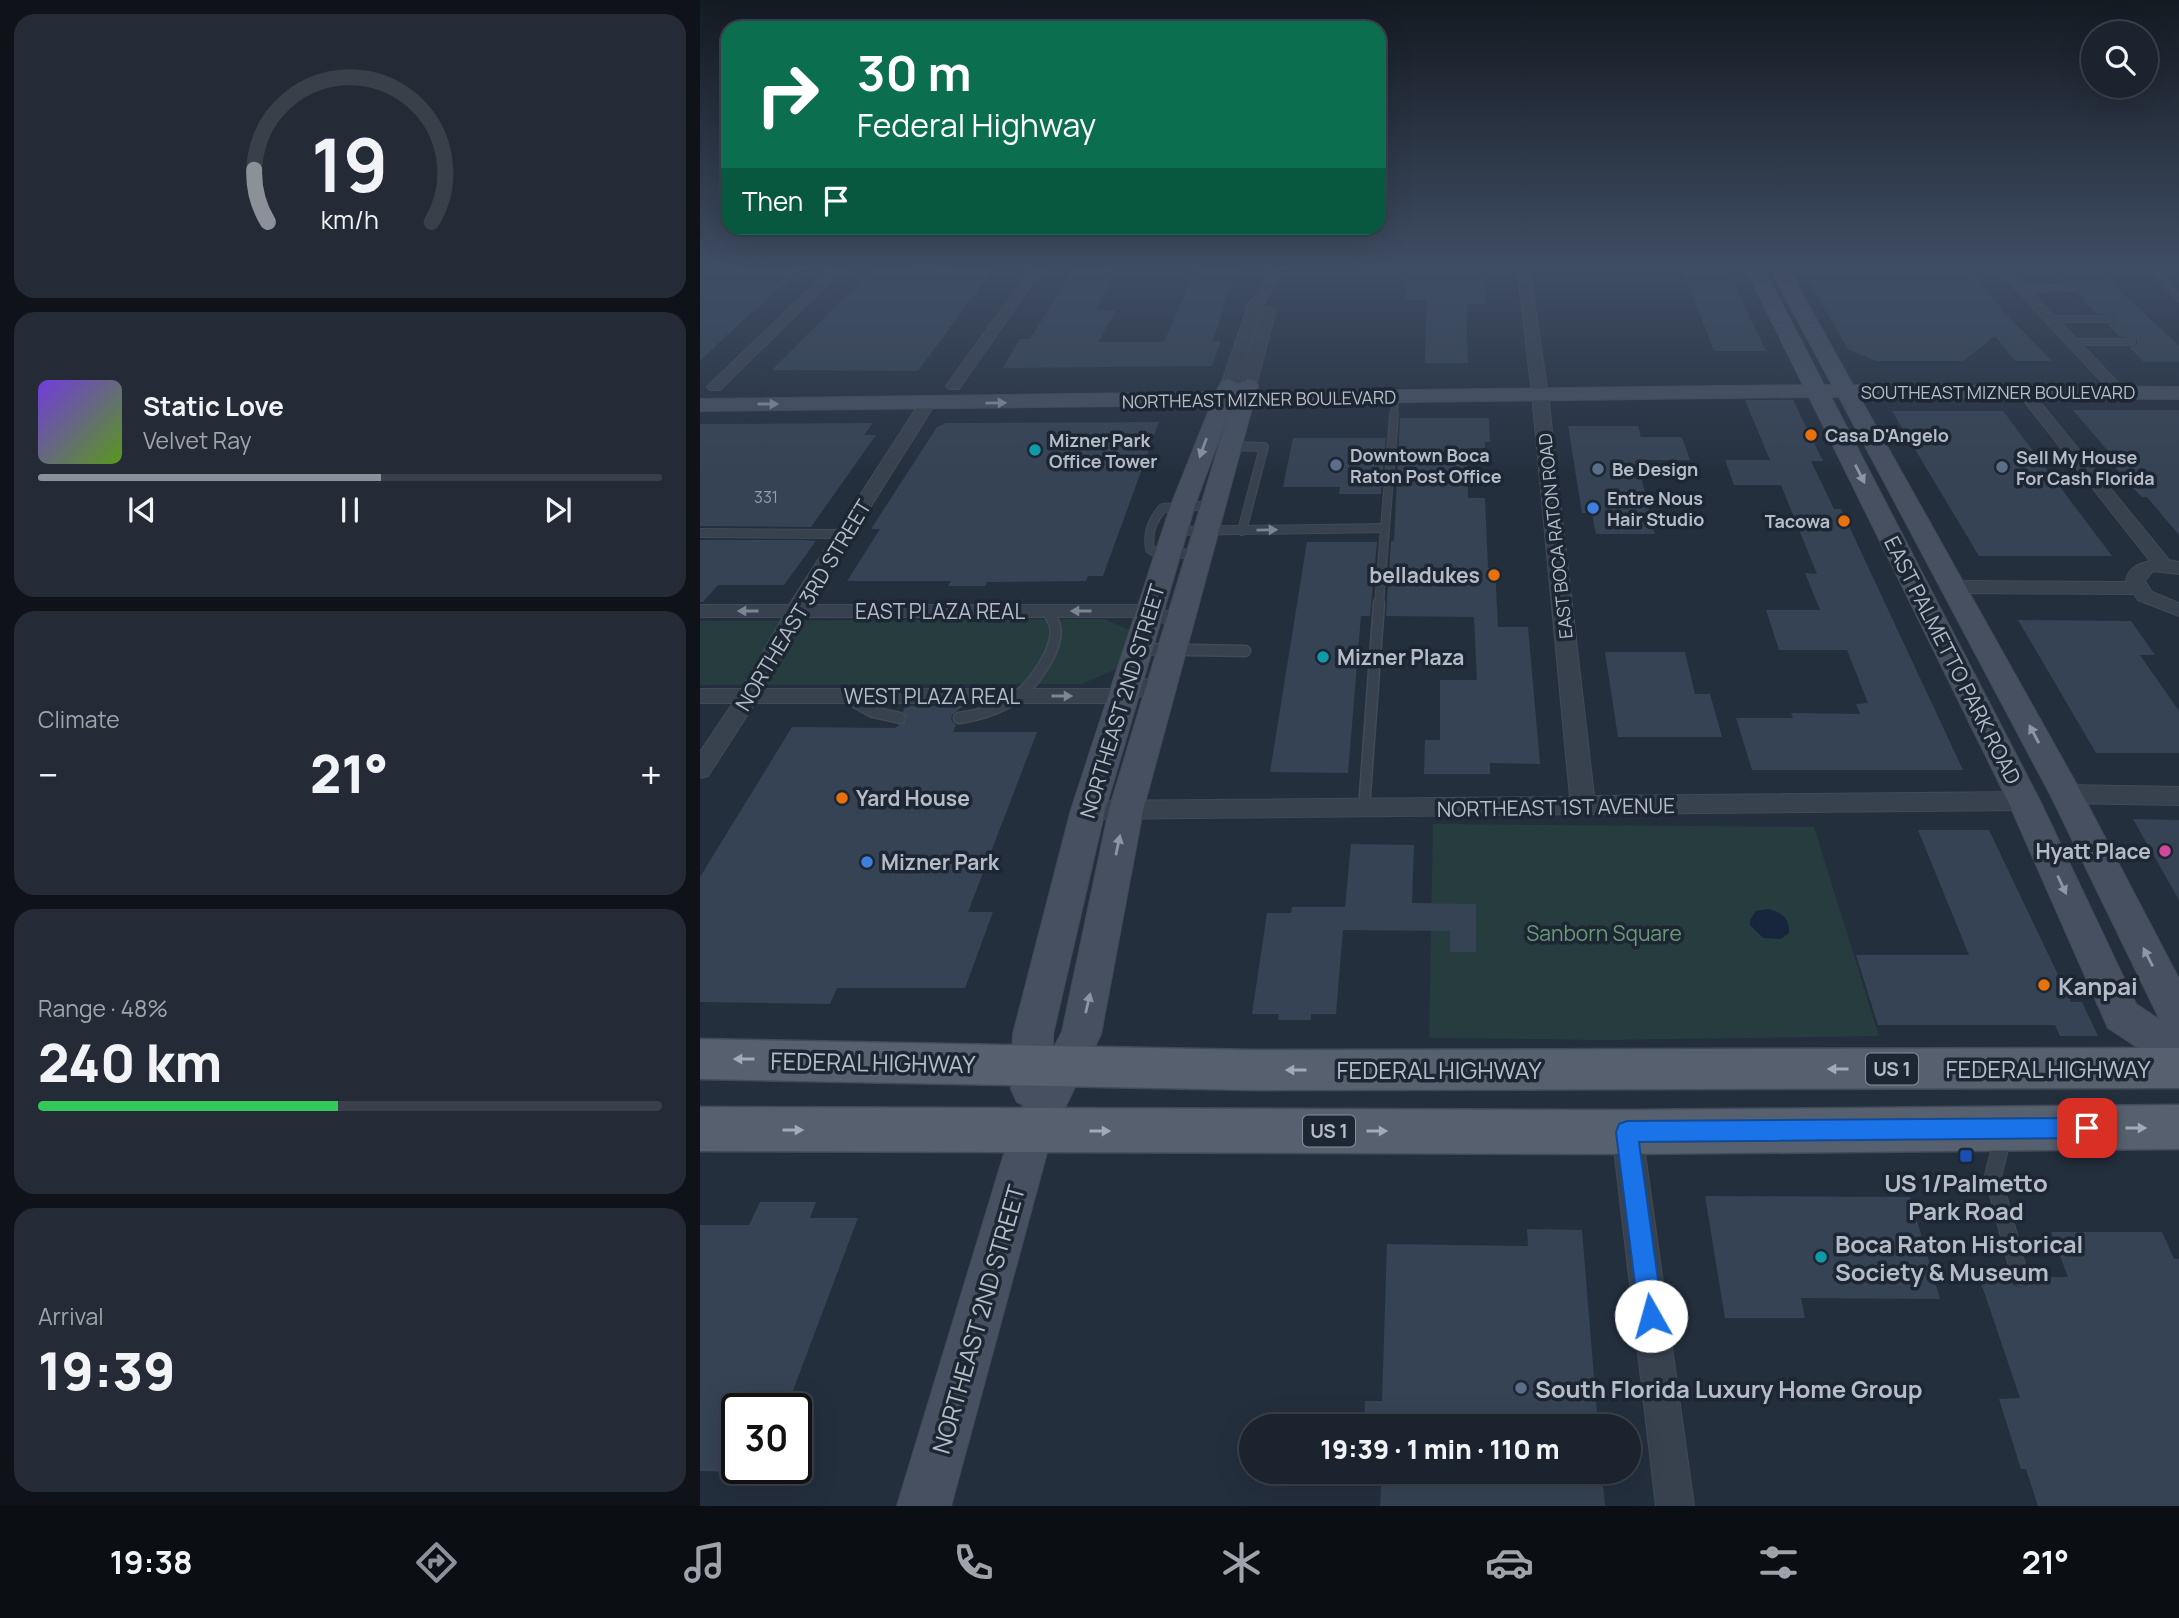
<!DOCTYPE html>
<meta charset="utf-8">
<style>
body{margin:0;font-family:Manrope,sans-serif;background:#242b36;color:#f1f3f6;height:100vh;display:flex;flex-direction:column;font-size:26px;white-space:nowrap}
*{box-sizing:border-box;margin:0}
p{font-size:23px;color:#a0a4aa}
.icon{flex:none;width:38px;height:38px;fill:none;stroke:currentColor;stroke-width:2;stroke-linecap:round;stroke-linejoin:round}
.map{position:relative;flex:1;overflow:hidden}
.side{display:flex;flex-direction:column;gap:14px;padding:14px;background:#0f1319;width:700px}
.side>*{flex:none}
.guide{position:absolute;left:21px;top:21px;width:665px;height:214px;border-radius:21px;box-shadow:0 7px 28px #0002,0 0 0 2px #39404a;background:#0b6e4f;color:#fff;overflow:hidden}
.fabs{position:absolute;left:1381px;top:21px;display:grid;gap:14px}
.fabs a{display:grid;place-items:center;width:77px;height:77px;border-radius:50%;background:#1b232e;box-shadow:0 7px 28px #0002,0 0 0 2px #39404a;font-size:35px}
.speed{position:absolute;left:21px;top:1393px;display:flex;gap:14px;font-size:35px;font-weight:700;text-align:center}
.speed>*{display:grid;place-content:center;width:91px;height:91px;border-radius:50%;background:#1b232e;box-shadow:0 7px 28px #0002,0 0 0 2px #39404a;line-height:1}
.speed .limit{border:4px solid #111;border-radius:10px;background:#fff;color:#111}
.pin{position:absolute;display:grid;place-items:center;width:60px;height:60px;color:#fff;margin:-30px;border-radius:14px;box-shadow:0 4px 10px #0006}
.me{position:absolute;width:77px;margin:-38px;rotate:353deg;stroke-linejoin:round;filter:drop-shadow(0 0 5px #0008)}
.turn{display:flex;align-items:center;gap:24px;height:147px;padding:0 21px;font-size:32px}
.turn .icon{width:91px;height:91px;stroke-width:2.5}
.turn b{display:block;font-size:49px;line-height:60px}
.then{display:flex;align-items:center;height:66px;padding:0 21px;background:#0003;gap:14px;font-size:26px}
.big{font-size:52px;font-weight:800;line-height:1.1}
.side .widget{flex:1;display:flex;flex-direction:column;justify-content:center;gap:10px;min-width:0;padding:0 24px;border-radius:21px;background:#242b36}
.side .dial{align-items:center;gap:0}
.dial svg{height:182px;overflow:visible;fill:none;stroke:#39404a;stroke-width:7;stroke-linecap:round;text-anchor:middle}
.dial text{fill:#f1f3f6;stroke:none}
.song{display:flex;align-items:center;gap:21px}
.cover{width:84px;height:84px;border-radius:10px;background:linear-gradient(135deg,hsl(260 70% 55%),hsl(90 70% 35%))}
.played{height:7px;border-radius:4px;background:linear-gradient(90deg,#8c9099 55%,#39404a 55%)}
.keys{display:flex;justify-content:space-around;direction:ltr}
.heat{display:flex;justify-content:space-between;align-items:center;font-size:38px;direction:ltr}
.charge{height:10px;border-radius:5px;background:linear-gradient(90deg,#34c759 48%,#39404a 0)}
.trip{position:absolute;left:539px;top:1414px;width:402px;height:70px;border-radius:35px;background:#1b232e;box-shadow:0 7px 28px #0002,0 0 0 2px #39404a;font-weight:800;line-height:70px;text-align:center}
.tabs{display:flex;height:112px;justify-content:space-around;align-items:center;background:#0b0e12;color:#a0a4aa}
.tabs .icon{width:49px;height:49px}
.tabs .active{color:#8c9099}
.tabs b{font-size:32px;color:#f1f3f6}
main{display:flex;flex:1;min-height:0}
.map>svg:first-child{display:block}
.green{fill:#263c3f}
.water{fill:#17263c}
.building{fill:#364354}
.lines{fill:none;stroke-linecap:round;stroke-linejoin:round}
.lane-far3-casing{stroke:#414a57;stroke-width:8}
.lane-far2-casing{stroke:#414a57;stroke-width:10}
.lane-far1-casing{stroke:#414a57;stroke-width:13}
.lane-casing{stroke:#414a57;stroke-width:18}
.street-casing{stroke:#414a57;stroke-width:2}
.secondary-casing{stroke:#414a57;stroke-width:2}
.primary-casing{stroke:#414a57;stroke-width:3}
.lane-far3{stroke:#38414e;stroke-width:6}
.lane-far2{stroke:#38414e;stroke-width:8}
.lane-far1{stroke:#38414e;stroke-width:10}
.lane{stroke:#38414e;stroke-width:16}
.street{fill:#38414e;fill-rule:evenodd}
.secondary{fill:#465061;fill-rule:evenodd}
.primary{fill:#56606e;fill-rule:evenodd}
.oneway{fill:#8e96a5}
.oneway2{fill:#7c8592}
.oneway3{fill:#a1aab7}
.route{fill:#1a73e8;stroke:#114b97;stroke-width:2}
.food-dot{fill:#e8710a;stroke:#1d2633;stroke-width:2.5}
.culture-dot{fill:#0f9aa8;stroke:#1d2633;stroke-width:2.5}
.service-dot{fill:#5c6f8a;stroke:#1d2633;stroke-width:2.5}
.shop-dot{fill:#3f7fe0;stroke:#1d2633;stroke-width:2.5}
.hotel-dot{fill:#d1479c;stroke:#1d2633;stroke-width:2.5}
.transit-dot{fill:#1a4fb4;stroke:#1d2633;stroke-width:2.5}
.labels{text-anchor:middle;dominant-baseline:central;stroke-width:7;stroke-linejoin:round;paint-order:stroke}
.far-number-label{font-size:16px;fill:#929caa}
.far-street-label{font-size:18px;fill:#b4bcc9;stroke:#1d2633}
.far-poi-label{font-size:18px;font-weight:bold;fill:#b4bcc9;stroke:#1d2633;text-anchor:start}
.shield{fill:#1d2633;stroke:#878f9c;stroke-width:2}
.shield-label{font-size:19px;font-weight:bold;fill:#b4bcc9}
.poi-label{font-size:21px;font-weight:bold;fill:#b4bcc9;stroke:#1d2633;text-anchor:start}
.street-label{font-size:21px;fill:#b4bcc9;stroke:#1d2633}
.park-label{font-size:21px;fill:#6b9a76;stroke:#1d2633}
.near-poi-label{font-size:24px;font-weight:bold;fill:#b4bcc9;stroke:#1d2633;text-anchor:start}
.near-street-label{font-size:24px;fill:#b4bcc9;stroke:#1d2633}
</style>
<main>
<section class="side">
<div class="widget dial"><svg viewBox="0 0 100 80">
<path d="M14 69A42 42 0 1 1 86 69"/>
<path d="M14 69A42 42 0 0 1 8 46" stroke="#8c9099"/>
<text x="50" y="56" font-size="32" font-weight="700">19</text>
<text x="50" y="72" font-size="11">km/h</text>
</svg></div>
<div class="widget">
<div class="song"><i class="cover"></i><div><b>Static Love</b><p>Velvet Ray</p></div></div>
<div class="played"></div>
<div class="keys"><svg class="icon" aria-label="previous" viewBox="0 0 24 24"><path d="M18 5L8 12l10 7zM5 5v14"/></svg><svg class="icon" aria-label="pause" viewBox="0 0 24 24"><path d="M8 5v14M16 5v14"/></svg><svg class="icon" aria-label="next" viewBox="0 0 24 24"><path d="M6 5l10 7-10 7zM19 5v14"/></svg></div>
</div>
<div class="widget"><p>Climate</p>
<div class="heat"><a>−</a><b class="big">21°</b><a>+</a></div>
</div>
<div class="widget"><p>Range · 48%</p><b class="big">240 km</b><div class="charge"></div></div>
<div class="widget"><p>Arrival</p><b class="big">19:39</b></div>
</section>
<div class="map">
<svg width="1479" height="1506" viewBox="0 0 1479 1506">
<rect width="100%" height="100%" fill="#242f3e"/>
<!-- green -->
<g class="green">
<path d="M404 619 432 631 416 669 382 684 0 685V621Z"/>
<path d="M733 824 1114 827 1179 1036 904 1040 729 1038Z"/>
</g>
<!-- water -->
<path class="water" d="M1068 909C1081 912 1090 918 1089 933L1081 939 1063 938 1050 925V920L1056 911Z"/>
<!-- building -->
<g class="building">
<path d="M981 265H1025L1066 351H1014Z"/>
<path d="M1099 265H1266L1306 314 1352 361H1315L1295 336 1263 361H1176L1148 349Z"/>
<path d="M1356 265H1393L1479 346V362H1444L1430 348 1437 345V339L1419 336 1408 325 1415 322V316L1396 313 1377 294 1383 291 1382 285 1366 283 1357 274 1359 269Z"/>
<path d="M105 266 41 322 0 361V267Z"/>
<path d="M496 267H536L513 341H521L512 366 303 368 320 339H330L373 269H411L407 277H413L396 310H416L398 342H464Z"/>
<path d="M785 267 786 304H766L768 363H725L726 300H704L708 268Z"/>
<path d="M174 268H216L213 271 294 268 218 371 72 370Z"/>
<path d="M1045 400H1093L1123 461H1111L1134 509H1141L1263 770H1052L1036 718H1093L1091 713 1160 714 1156 704 1168 703 1147 650H1079L1066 610H1120L1105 573 1117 574 1081 485H1034L1025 460H1070Z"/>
<path d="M1373 410H1479V535L1447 497H1442L1428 483 1402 451H1408Z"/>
<path d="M1192 411H1303L1412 556H1279Z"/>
<path d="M700 418H789L790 442H785V448H767L768 498H785L788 568H795L798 627H828L840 764 790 763V774H724L725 740H740V680H777L774 617 686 616 691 542 694 540Z"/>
<path d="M459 422 403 576H388L386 581 287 582 285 586H248L251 581H147L180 529H171L237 427 246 423Z"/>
<path d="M173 423 164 435H176L111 527 0 526V424Z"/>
<path d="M868 426H938L941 437H982L990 460H937L955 534H896L892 513H882Z"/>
<path d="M593 438H686L681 494H639L640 487H583Z"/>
<path d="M0 540H101L116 541 84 585H18L3 602H0Z"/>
<path d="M607 542H677L670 616H661L648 773 570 772Z"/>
<path d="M1318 620 1431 621 1455 655H1440L1479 711V753H1396Z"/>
<path d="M905 652H985L995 694H1010L1022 737H918Z"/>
<path d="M206 706H263L252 715 251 720 256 725 253 732H337L268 912H293L265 988H137L130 1004 0 1002V877L92 727 195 728 207 720 203 711Z"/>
<path d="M1433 819 1479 820V900Z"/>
<path d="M1218 830H1289L1371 1002H1382L1398 1036H1360L1355 1025H1178L1156 955H1269Z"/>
<path d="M651 844 714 845 712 903 776 904V952H750V931L643 930 636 1014H611V1020H578L579 1014H552L567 913H591L592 907H645Z"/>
<path d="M1005 1196 1210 1197 1240 1299 1101 1298 1105 1318H1025Z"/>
<path d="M60 1202H116L110 1218H158L86 1409H37V1472L0 1471V1225H49Z"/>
<path d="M827 1229 882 1230 898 1426H664L665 1401H682L687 1244 828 1246Z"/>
<path d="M1351 1232H1462L1474 1259H1479V1506H1338L1326 1469H1321L1299 1399 1320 1398 1279 1277H1309L1312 1284 1318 1287 1327 1285 1330 1277H1368Z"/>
<path d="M682 1472H902L905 1506H680Z"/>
</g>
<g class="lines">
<defs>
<g id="lane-far3">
<path d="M1450 265 1479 298"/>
<path d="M1303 269 1353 270"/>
<path d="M1321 289 1378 288"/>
<path d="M1350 319H1410"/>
<path d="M1372 342H1432"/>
<path d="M694 416 695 397"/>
</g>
<g id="lane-far2">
<path d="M530 446 564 447 542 531"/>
<path d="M475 531 685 528"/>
<path d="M0 533 145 534"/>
<path d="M498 554 456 553 450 549C447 533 452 520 463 508L513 505"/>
<path d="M679 605 694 415"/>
</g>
<g id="lane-far1">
<path d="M440 649 545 651"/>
<path d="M144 696 173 712 200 718"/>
<path d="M259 718C280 715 299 709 316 697 333 686 360 647 355 626 354 621 350 616 348 611"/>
<path d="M664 808 679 603"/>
</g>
<path id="lane" d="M1303 1137 1293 1176 1320 1277"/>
<g id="street">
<path d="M134 265H147L20 390H10L7 387 10 384Z"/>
<path d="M333 265H345L259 389H249L246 386Z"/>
<path d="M570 265H582L575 285 562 305 537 385 534 388H524L521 385 548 305 563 285Z"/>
<path d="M817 265H829L848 395 894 796 1324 792 1332 795 1336 801 1332 807 1324 810 388 819 380 816 376 810 380 804 388 801 870 797 832 395Z"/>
<path d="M1293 265H1306L1425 390 1428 393 1425 396H1415Z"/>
<path d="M569 306 576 310 556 385 553 388H543L540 385 562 310Z"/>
<path d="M1325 388 1330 390 1469 560 1479 562V574L1453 571 1445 581 1452 592 1479 603V616L1438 600 1434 594 1254 593 1244 587 1254 581 1426 582C1427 569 1437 564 1450 561L1320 396 1317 393 1320 390Z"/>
<path d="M227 399 235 404 109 605H449L486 618 489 622 486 626 479 628 447 617H103L64 689H420L461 674 469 676 472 681 469 686 422 703H55L8 776 0 778V752L33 703H0V689H42L83 617H0V605H89L219 404Z"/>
<path d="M1366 785 1479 787V805L1366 803 1358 800 1354 794 1358 788Z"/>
<path d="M927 1118 938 1122 942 1132 994 1506H956L912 1132 916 1122Z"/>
</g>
<path id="secondary" d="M1044 265H1062L1124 385H1132L1068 265H1086L1153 385 1479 387V399L1160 398 1382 794 1479 979V1085L1462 1081 1449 1055 1408 1028 1308 801 1109 397 553 404 443 810 401 1034 352 1134 251 1506H197L311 1131 323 1105 317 1102 311 1089 313 1034 371 810 471 505 511 405 0 411V399L516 392 522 381 529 379 538 384 548 379 555 381 558 385 557 392 1103 385ZM1131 397H1139L1350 794 1460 1020 1436 1004 1340 801ZM529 412 409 810 362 1032 353 1049V1034L405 810 495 505Z"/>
<g id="primary">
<path d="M0 1039 553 1050 1479 1048V1088L553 1090 0 1079Z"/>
<path d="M1479 1105V1149L927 1154 0 1151V1107L927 1110Z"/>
</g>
</defs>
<!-- lane-far3 casing -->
<use href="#lane-far3" class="lane-far3-casing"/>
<!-- lane-far2 casing -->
<use href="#lane-far2" class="lane-far2-casing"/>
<!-- lane-far1 casing -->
<use href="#lane-far1" class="lane-far1-casing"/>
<!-- lane casing -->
<use href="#lane" class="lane-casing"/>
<!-- street casing -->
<use href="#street" class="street-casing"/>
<!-- secondary casing -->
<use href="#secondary" class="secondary-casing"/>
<!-- primary casing -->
<use href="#primary" class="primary-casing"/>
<!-- lane-far3 -->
<use href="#lane-far3" class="lane-far3"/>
<!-- lane-far2 -->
<use href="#lane-far2" class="lane-far2"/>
<!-- lane-far1 -->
<use href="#lane-far1" class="lane-far1"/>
<!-- lane -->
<use href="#lane" class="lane"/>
<!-- street -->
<use href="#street" class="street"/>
<!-- secondary -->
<use href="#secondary" class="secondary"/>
<!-- primary -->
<use href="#primary" class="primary"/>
</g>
<!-- one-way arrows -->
<defs><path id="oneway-solid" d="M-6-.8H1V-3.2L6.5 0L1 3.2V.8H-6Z" transform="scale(1.75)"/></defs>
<g class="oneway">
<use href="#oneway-solid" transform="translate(296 403) rotate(-1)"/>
<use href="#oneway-solid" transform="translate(68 404)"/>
<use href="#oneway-solid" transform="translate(503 448) rotate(110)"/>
<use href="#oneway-solid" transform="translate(1160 474) rotate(63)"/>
<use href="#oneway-solid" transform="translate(1334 734) rotate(-118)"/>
<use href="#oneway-solid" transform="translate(418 845) rotate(-78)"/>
<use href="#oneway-solid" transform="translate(1362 885) rotate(65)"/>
<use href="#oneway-solid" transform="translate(1448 957) rotate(-117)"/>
<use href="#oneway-solid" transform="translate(388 1003) rotate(-77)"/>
</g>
<g class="oneway2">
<use href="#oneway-solid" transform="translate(567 530) rotate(-1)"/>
<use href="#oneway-solid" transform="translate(48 611) rotate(180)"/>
<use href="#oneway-solid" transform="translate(381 611) rotate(180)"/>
<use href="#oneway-solid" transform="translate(362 696)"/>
</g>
<g class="oneway3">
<use href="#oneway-solid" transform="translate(44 1059) rotate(180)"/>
<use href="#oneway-solid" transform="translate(1138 1069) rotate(180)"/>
<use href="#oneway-solid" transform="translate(596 1070) rotate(180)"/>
<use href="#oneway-solid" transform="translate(1436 1128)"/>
<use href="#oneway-solid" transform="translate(93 1130)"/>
<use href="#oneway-solid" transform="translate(400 1131)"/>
<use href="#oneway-solid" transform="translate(677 1131)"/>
</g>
<!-- sky -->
<linearGradient id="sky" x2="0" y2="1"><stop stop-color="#141a22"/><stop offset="0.56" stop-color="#3f4d63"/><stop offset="1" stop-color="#3f4d63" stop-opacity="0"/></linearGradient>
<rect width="1479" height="476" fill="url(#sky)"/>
<!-- route -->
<path class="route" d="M1387 1118 1395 1121 1398 1128 1395 1135 1387 1138 939 1142 963 1316 959 1325 951 1328 942 1325 939 1316 916 1132 919 1124 927 1121Z"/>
<!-- markers -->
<g class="food-dot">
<circle cx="1111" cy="435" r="7"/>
<circle cx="1144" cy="521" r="7"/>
<circle cx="794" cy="575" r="7"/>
<circle cx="142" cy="798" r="7"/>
<circle cx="1344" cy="985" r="7"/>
</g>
<g class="culture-dot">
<circle cx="335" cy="450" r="7"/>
<circle cx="623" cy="657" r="7"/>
<circle cx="1121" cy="1257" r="7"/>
</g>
<g class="service-dot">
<circle cx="636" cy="465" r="7"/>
<circle cx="1302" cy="467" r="7"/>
<circle cx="898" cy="469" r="7"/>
<circle cx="821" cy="1388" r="7"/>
</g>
<g class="shop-dot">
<circle cx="893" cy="508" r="7"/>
<circle cx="167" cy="862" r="7"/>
</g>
<circle class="hotel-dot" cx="1465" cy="851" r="7"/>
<rect class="transit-dot" x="1259" y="1149" width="14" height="14" rx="3.5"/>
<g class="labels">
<!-- far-number labels -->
<g class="far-number-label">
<text x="66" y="497">331</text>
</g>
<!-- far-street labels -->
<g class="far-street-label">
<text x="1298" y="392">SOUTHEAST MIZNER BOULEVARD</text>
<text transform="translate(559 399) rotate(-1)">NORTHEAST MIZNER BOULEVARD</text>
<text transform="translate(855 536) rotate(-96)">EAST BOCA RATON ROAD</text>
</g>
<!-- far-poi labels -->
<g class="far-poi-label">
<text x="1125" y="435">Casa D'Angelo</text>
<text x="349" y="440">Mizner Park<tspan x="349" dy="21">Office Tower</tspan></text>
<text x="650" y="455">Downtown Boca<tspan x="650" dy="21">Raton Post Office</tspan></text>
<text x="1316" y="457">Sell My House<tspan x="1316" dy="21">For Cash Florida</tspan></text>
<text x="912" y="469">Be Design</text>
<text x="907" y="498">Entre Nous<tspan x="907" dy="21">Hair Studio</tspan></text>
<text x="1130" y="521" text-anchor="end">Tacowa</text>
</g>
<!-- shield labels -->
<g class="shield">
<rect x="1166" y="1053.5" width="52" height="31" rx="5"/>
<rect x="603" y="1115.5" width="52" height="31" rx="5"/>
</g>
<g class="shield-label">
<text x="1192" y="1069">US 1</text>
<text x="629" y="1131">US 1</text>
</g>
<!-- poi labels -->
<g class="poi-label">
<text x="780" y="575" text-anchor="end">belladukes</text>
<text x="637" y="657">Mizner Plaza</text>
<text x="156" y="798">Yard House</text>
<text x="1451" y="851" text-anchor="end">Hyatt Place</text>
<text x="181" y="862">Mizner Park</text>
</g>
<!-- street labels -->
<g class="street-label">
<text transform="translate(103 605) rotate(-59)">NORTHEAST 3RD STREET</text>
<text x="240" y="611">EAST PLAZA REAL</text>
<text transform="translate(1253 660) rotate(63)">EAST PALMETTO PARK ROAD</text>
<text x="232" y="696">WEST PLAZA REAL</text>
<text transform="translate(422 701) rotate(-73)">NORTHEAST 2ND STREET</text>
<text transform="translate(856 807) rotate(-1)">NORTHEAST 1ST AVENUE</text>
</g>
<!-- park labels -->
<g class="park-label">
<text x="904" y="933">Sanborn Square</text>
</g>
<!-- near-poi labels -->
<g class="near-poi-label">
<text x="1358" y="985">Kanpai</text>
<text x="1266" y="1182" text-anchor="middle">US 1/Palmetto<tspan x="1266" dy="28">Park Road</tspan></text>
<text x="1135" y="1243">Boca Raton Historical<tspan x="1135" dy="28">Society &amp; Museum</tspan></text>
<text x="835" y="1388">South Florida Luxury Home Group</text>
</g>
<!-- near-street labels -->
<g class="near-street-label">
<text transform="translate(173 1062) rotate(1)">FEDERAL HIGHWAY</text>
<text x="1348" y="1068">FEDERAL HIGHWAY</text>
<text x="739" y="1069">FEDERAL HIGHWAY</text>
<text transform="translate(278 1319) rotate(-74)">NORTHEAST 2ND STREET</text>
</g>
</g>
</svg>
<div class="fabs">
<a><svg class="icon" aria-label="search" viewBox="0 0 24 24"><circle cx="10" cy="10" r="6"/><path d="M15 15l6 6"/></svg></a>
</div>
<div class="speed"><div class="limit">30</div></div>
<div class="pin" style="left:1387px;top:1128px;background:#d93025"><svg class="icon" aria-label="arrive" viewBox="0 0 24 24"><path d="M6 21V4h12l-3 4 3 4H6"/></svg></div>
<svg class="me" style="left:951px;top:1316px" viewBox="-20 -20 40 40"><circle r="19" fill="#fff"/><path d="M0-13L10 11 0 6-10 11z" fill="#1a73e8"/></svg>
<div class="trip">19:39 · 1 min · 110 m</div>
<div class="guide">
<div class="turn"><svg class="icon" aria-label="right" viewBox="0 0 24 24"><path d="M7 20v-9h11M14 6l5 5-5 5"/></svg><div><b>30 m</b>Federal Highway</div></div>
<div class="then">Then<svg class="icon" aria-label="arrive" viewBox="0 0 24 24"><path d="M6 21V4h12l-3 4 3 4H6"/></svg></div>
</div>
</div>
</main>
<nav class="tabs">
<b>19:38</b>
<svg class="icon active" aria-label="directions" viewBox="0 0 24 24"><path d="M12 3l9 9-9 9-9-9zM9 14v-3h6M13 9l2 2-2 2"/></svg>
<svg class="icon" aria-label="music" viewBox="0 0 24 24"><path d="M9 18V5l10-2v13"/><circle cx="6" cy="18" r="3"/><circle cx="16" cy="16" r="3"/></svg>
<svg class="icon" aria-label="phone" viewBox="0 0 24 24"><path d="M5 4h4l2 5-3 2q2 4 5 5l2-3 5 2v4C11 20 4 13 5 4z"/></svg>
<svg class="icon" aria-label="climate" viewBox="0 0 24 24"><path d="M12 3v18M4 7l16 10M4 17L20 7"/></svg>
<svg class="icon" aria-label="car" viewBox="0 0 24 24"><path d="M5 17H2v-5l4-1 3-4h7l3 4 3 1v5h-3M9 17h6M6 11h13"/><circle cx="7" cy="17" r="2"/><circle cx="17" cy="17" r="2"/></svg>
<svg class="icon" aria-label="filters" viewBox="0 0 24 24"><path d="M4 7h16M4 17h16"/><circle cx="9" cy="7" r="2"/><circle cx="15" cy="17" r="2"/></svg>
<b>21°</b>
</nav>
